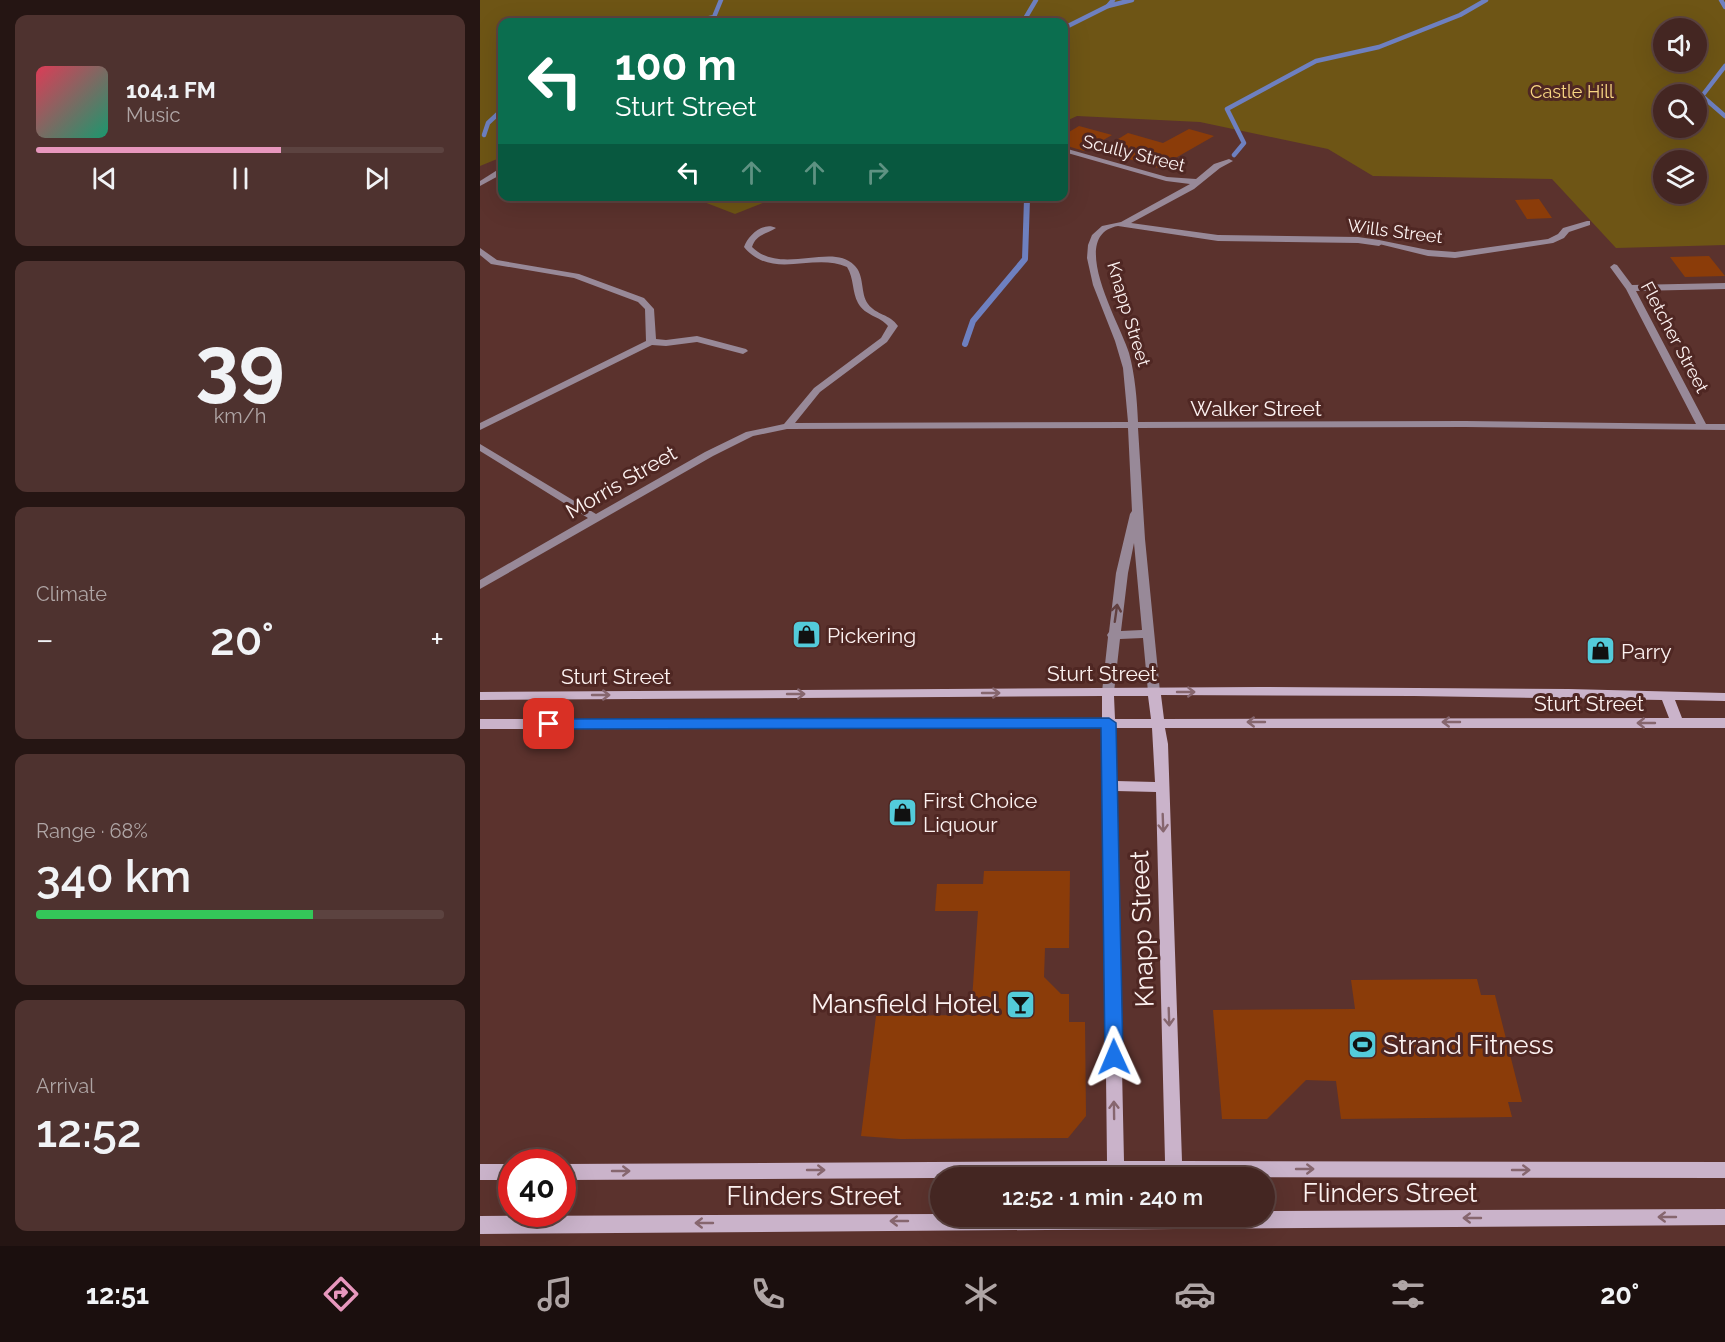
<!DOCTYPE html>
<meta charset="utf-8">
<style>
body{margin:0;font-family:Raleway,sans-serif;background:#4e322f;color:#f1f3f6;height:100vh;display:flex;flex-direction:column;font-size:22px;white-space:nowrap}
*{box-sizing:border-box;margin:0}
p{font-size:20px;color:#afa5a5}
.icon{flex:none;width:33px;height:33px;fill:none;stroke:currentColor;stroke-width:2;stroke-linecap:round;stroke-linejoin:round}
.map{position:relative;flex:1;overflow:hidden}
.sheet{display:flex;flex-direction:column;gap:15px;padding:15px;background:#251513;width:480px}
.sheet>*{flex:none}
.hud{position:absolute;left:18px;top:18px;width:570px;height:183px;border-radius:12px;box-shadow:0 6px 24px #0002,0 0 0 2px #5c4340;background:#0b6e4f;color:#fff;overflow:hidden}
.controls{position:absolute;left:1173px;top:18px;display:grid;gap:12px}
.controls a{display:grid;place-items:center;width:54px;height:54px;border-radius:50%;background:#442622;box-shadow:0 6px 24px #0002,0 0 0 2px #5c4340;font-size:30px}
.speed{position:absolute;left:18px;top:1149px;display:flex;gap:12px;font-size:30px;font-weight:700;text-align:center}
.speed>*{display:grid;place-content:center;width:78px;height:78px;border-radius:50%;background:#442622;box-shadow:0 6px 24px #0002,0 0 0 2px #5c4340;line-height:1}
.speed .limit{border:9px solid #d22;background:#fff;color:#111}
.pin{position:absolute;display:grid;place-items:center;width:51px;height:51px;color:#fff;margin:-26px;border-radius:12px;box-shadow:0 3px 9px #0006}
.me{position:absolute;width:66px;margin:-33px;rotate:359deg;stroke-linejoin:round;filter:drop-shadow(0 0 4px #0008)}
.turn{display:flex;align-items:center;gap:21px;height:126px;padding:0 18px;font-size:27px}
.turn .icon{width:78px;height:78px;stroke-width:2.5}
.turn b{display:block;font-size:42px;line-height:51px}
.lanes{display:flex;align-items:center;height:57px;padding:0 18px;background:#0003;justify-content:center;gap:30px;direction:ltr}
.lanes .off{opacity:.35}
.big{font-size:45px;font-weight:600;line-height:1.1}
.sheet .widget{flex:1;display:flex;flex-direction:column;justify-content:center;gap:9px;min-width:0;padding:0 21px;border-radius:12px;background:#4e322f}
.sheet .dial{align-items:center;gap:0}
.dial b{font-size:78px;line-height:1}
.song{display:flex;align-items:center;gap:18px}
.cover{width:72px;height:72px;border-radius:9px;background:linear-gradient(135deg,hsl(350 70% 55%),hsl(160 70% 35%))}
.played{height:6px;border-radius:3px;background:linear-gradient(90deg,#e797bd 60%,#5c4340 60%)}
.keys{display:flex;justify-content:space-around;direction:ltr}
.heat{display:flex;justify-content:space-between;align-items:center;font-size:33px;direction:ltr}
.charge{height:9px;border-radius:4px;background:linear-gradient(90deg,#34c759 68%,#5c4340 0)}
.trip{position:absolute;left:450px;top:1167px;width:345px;height:60px;border-radius:30px;background:#442622;box-shadow:0 6px 24px #0002,0 0 0 2px #5c4340;font-weight:600;line-height:60px;text-align:center}
.menu{display:flex;height:96px;justify-content:space-around;align-items:center;background:#1b0f0e;color:#afa5a5}
.menu .icon{width:42px;height:42px}
.menu .selected{color:#e797bd}
.menu b{font-size:27px;color:#f1f3f6}
main{display:flex;flex:1;min-height:0}
.map>svg:first-child{display:block}
.green{fill:#6e5515;fill-rule:evenodd}
.lines{fill:none;stroke-linecap:round;stroke-linejoin:round}
.stream-far1{stroke:#6e80c0;stroke-width:4.5}
.stream{stroke:#6e80c0;stroke-width:6}
.building{fill:#8b3c09}
.lane{fill:#988998;fill-rule:evenodd}
.street{fill:#988998;fill-rule:evenodd}
.secondary{fill:#cab3ca;fill-rule:evenodd}
.oneway{stroke:#614040}
.oneway2{stroke:#86666e}
.route{fill:#1a73e8;stroke:#114b97;stroke-width:1.5}
.labels{text-anchor:middle;dominant-baseline:central;stroke-width:6;stroke-linejoin:round;paint-order:stroke}
.far-park-label{font-size:18px;fill:#f9d683;stroke:#4f2723}
.far-street-label{font-size:18px;fill:#fcf1f0;stroke:#4f2723}
.street-label{font-size:21px;fill:#fcf1f0;stroke:#4f2723}
.poi-label{font-size:21px;fill:#fcf1f0;stroke:#4f2723;text-anchor:start}
.near-street-label{font-size:26px;fill:#fcf1f0;stroke:#4f2723}
.near-poi-label{font-size:26px;fill:#fcf1f0;stroke:#4f2723;text-anchor:end}
</style>
<main>
<section class="sheet">
<div class="widget">
<div class="song"><i class="cover"></i><div><b>104.1 FM</b><p>Music</p></div></div>
<div class="played"></div>
<div class="keys"><svg class="icon" aria-label="previous" viewBox="0 0 24 24"><path d="M18 5L8 12l10 7zM5 5v14"/></svg><svg class="icon" aria-label="pause" viewBox="0 0 24 24"><path d="M8 5v14M16 5v14"/></svg><svg class="icon" aria-label="next" viewBox="0 0 24 24"><path d="M6 5l10 7-10 7zM19 5v14"/></svg></div>
</div>
<div class="widget dial"><b>39</b><p>km/h</p></div>
<div class="widget"><p>Climate</p>
<div class="heat"><a>−</a><b class="big">20°</b><a>+</a></div>
</div>
<div class="widget"><p>Range · 68%</p><b class="big">340 km</b><div class="charge"></div></div>
<div class="widget"><p>Arrival</p><b class="big">12:52</b></div>
</section>
<div class="map">
<svg width="1245" height="1246" viewBox="0 0 1245 1246">
<rect width="100%" height="100%" fill="#5b322d"/>
<!-- green -->
<g class="green">
<path d="M0 0H1245V245L1136 248 1072 179 893 176 848 149 720 122 597 116 584 122V22H22V157L0 166ZM1184 28H1216V62H1184ZM1184 94H1216V128H1184ZM1184 160H1216V194H1184Z"/>
<path d="M211 197V196L298 197 255 214Z"/>
</g>
<g class="lines">
<!-- stream-far1 -->
<g class="stream-far1">
<path d="M1241 0 1245 7"/>
<path d="M628 6 652 0"/>
<path d="M213 22 234 17 241 0"/>
<path d="M543 22 556 0"/>
<path d="M584 28 628 6 633 0"/>
<path d="M1245 66 1222 96 1245 116"/>
<path d="M4 135 8 123 22 110"/>
<path d="M754 155 764 143 747 109 836 61 899 47 980 15 1006 0"/>
<path d="M546 200 548 196"/>
</g>
<!-- stream -->
<path class="stream" d="M485 344 493 321 545 259 547 199"/>
</g>
<!-- building -->
<g class="building">
<path d="M599 126 632 135 604 151 584 145V135Z"/>
<path d="M709 129 734 136 678 168 620 150 648 133 683 143Z"/>
<path d="M1059 199 1072 218 1047 219 1035 200Z"/>
<path d="M1229 256 1245 276 1205 277 1190 257Z"/>
<path d="M504 871H590L589 948H565L564 977 581 994H589V1022H605L606 1116 588 1138 420 1139 381 1136 396 1016 491 1015 498 911H455L457 884H503Z"/>
<path d="M997 979 1001 995H1015L1042 1102H1028L1032 1117 861 1119 856 1081 826 1080 787 1119H742L733 1010 875 1009 871 980Z"/>
</g>
<g class="lines">
<!-- lane -->
<path class="lane" d="M1107 221H1110V225L1089 232 1084 238 1073 243 975 258 948 256 895 243 899 240 948 250 975 252 1068 239 1078 234 1083 228Z"/>
<!-- street -->
<g class="street">
<path d="M584 148 687 177 716 179 734 164 749 159 753 161 740 168 714 189 651 223 738 235 878 237 899 240 903 243 899 246 878 243 738 241 638 226C586 235 641 325 649 353 655 375 657 399 658 422L985 421 1216 424 1146 289 1130 267 1134 264 1137 265 1152 285 1245 283V289L1156 291 1226 424H1245V430L985 427 658 428 665 539 680 692 674 696 668 692 663 638 640 639 634 692 628 696 622 692 628 637 627 635 629 632 636 573 650 514 652 511 648 428 307 429 273 436 233 456 0 589V580L108 518 0 451V444L116 514 225 452 266 432 304 424 334 388 401 338 408 326C400 316 385 316 378 303 372 292 374 278 367 267 333 252 292 281 264 247 268 235 284 221 296 228 287 234 276 234 272 247 301 276 352 242 374 265 385 275 380 293 388 304 396 315 410 314 418 326L407 342 340 392 315 423 648 422 643 368 635 341 613 285 607 258 608 245 612 235 622 226 641 222 710 184 686 181 584 152ZM654 543 662 630 641 631 648 573Z"/>
<path d="M19 169H22V174L0 186V181Z"/>
<path d="M0 248 17 260 99 274 164 298 174 309 176 339 186 340 217 336 266 349 268 351 263 354 217 342 186 346 172 345 0 430V423L166 341 165 309 158 302 94 278 11 264 0 255Z"/>
</g>
<!-- secondary -->
<g class="secondary">
<path d="M778 687 1089 689 1245 693V701L1195 700 1202 718H1245V728H685L688 744 702 1161 1245 1162V1178L627 1177 82 1180V1164L627 1161 622 728 0 729V719H622V696L0 700V692ZM681 695 934 696 1182 700 1189 718 684 719ZM634 696H668L671 719H635ZM635 728H672L675 782 636 781ZM636 791 676 792 685 1161H644Z"/>
<rect x="0" y="1164" width="32" height="16"/>
<path d="M1245 1209V1225L0 1234V1216L460 1214V1216H784V1211Z"/>
</g>
</g>
<!-- one-way arrows -->
<defs><path id="oneway-shaft" d="M-6 0H5M1.5-3L5.5 0L1.5 3" fill="none" stroke-width="1.6" stroke-linecap="round" stroke-linejoin="round" transform="scale(1.5)"/></defs>
<use class="oneway" href="#oneway-shaft" transform="translate(636 613) rotate(-82)"/>
<g class="oneway2">
<use href="#oneway-shaft" transform="translate(706 692)"/>
<use href="#oneway-shaft" transform="translate(511 693)"/>
<use href="#oneway-shaft" transform="translate(316 694)"/>
<use href="#oneway-shaft" transform="translate(121 695)"/>
<use href="#oneway-shaft" transform="translate(776 722) rotate(-180)"/>
<use href="#oneway-shaft" transform="translate(971 722) rotate(-180)"/>
<use href="#oneway-shaft" transform="translate(1166 723) rotate(-180)"/>
<use href="#oneway-shaft" transform="translate(683 823) rotate(88)"/>
<use href="#oneway-shaft" transform="translate(689 1017) rotate(88)"/>
<use href="#oneway-shaft" transform="translate(634 1110) rotate(-91)"/>
<use href="#oneway-shaft" transform="translate(825 1169)"/>
<use href="#oneway-shaft" transform="translate(336 1170)"/>
<use href="#oneway-shaft" transform="translate(1041 1170)"/>
<use href="#oneway-shaft" transform="translate(141 1171)"/>
<use href="#oneway-shaft" transform="translate(1187 1217) rotate(180)"/>
<use href="#oneway-shaft" transform="translate(992 1218) rotate(180)"/>
<use href="#oneway-shaft" transform="translate(419 1221) rotate(180)"/>
<use href="#oneway-shaft" transform="translate(224 1223) rotate(180)"/>
</g>
<!-- route -->
<path class="route" d="M629 718 636 723 643 1057 640 1063 634 1065 627 1063 625 1057 621 728 69 729 62 724 69 719Z"/>
<!-- icons -->
<defs>
<symbol id="shop-square" viewBox="-11 -11 22 22"><rect x="-9" y="-9" width="18" height="18" rx="4" fill="#53cbda" stroke="#4f2723"/><path d="M-5-2.5h2.3a2.7 3.5 0 0 1 5.4 0H5L5.5 6h-11ZM-1.5-2.5h3a1.5 2.3 0 0 0-3 0Z" fill="#111"/></symbol>
<symbol id="bar-square" viewBox="-11 -11 22 22"><rect x="-9" y="-9" width="18" height="18" rx="4" fill="#53cbda" stroke="#4f2723"/><path d="M-6-5H6L.8 .8V4.5H3.5V6h-7V4.5H-.8V.8Z" fill="#111"/></symbol>
<symbol id="stadium-square" viewBox="-11 -11 22 22"><rect x="-9" y="-9" width="18" height="18" rx="4" fill="#53cbda" stroke="#4f2723"/><path d="M0-5a6.5 5 0 1 0 0 10a6.5 5 0 1 0 0-10ZM-3.5-1.8h7v3.6h-7Z" fill="#111"/></symbol>
</defs>
<g fill-rule="evenodd">
<use href="#shop-square" x="310" y="618" width="33" height="33"/>
<use href="#shop-square" x="1104" y="634" width="33" height="33"/>
<use href="#shop-square" x="406" y="796" width="33" height="33"/>
<use href="#bar-square" x="524" y="988" width="33" height="33"/>
<use href="#stadium-square" x="866" y="1028" width="33" height="33"/>
</g>
<g class="labels">
<!-- far-park labels -->
<g class="far-park-label">
<text x="1092" y="91">Castle Hill</text>
</g>
<!-- far-street labels -->
<g class="far-street-label">
<text transform="translate(654 153) rotate(14)">Scully Street</text>
<text transform="translate(915 231) rotate(7)">Wills Street</text>
<text transform="translate(649 314) rotate(73)">Knapp Street</text>
<text transform="translate(1195 337) rotate(62)">Fletcher Street</text>
</g>
<!-- street labels -->
<g class="street-label">
<text x="776" y="408">Walker Street</text>
<text transform="translate(141 482) rotate(-30)">Morris Street</text>
<text x="622" y="673">Sturt Street</text>
<text x="136" y="676">Sturt Street</text>
<text x="1109" y="703">Sturt Street</text>
</g>
<!-- poi labels -->
<g class="poi-label">
<text x="347" y="635">Pickering</text>
<text x="1141" y="651">Parry</text>
<text x="443" y="800">First Choice<tspan x="443" dy="24">Liquour</tspan></text>
</g>
<!-- near-street labels -->
<g class="near-street-label">
<text transform="translate(662 929) rotate(-92)">Knapp Street</text>
<text x="910" y="1193">Flinders Street</text>
<text x="334" y="1196">Flinders Street</text>
</g>
<!-- near-poi labels -->
<g class="near-poi-label">
<text x="519" y="1004">Mansfield Hotel</text>
<text x="903" y="1045" text-anchor="start">Strand Fitness</text>
</g>
</g>
</svg>
<div class="controls">
<a><svg class="icon" aria-label="sound" viewBox="0 0 24 24"><path d="M4 9h4l5-4v14l-5-4H4zM17 9q2 3 0 6"/></svg></a>
<a><svg class="icon" aria-label="search" viewBox="0 0 24 24"><circle cx="10" cy="10" r="6"/><path d="M15 15l6 6"/></svg></a>
<a><svg class="icon" aria-label="layers" viewBox="0 0 24 24"><path d="M12 4l9 5-9 5-9-5zM3 14l9 5 9-5"/></svg></a>
</div>
<div class="speed"><div class="limit">40</div></div>
<div class="pin" style="left:69px;top:724px;background:#d93025"><svg class="icon" aria-label="arrive" viewBox="0 0 24 24"><path d="M6 21V4h12l-3 4 3 4H6"/></svg></div>
<svg class="me" style="left:634px;top:1057px" viewBox="-20 -20 40 40"><path d="M0-17L14 15 0 8-14 15z" fill="#1a73e8" stroke="#fff" stroke-width="4"/></svg>
<div class="trip">12:52 · 1 min · 240 m</div>
<div class="hud">
<div class="turn"><svg class="icon" aria-label="left" viewBox="0 0 24 24"><path d="M17 20v-9H6M10 6l-5 5 5 5"/></svg><div><b>100 m</b>Sturt Street</div></div>
<div class="lanes"><svg class="icon" aria-label="left" viewBox="0 0 24 24"><path d="M17 20v-9H6M10 6l-5 5 5 5"/></svg><svg class="icon off" aria-label="ahead" viewBox="0 0 24 24"><path d="M12 20V5M6 11l6-6 6 6"/></svg><svg class="icon off" aria-label="ahead" viewBox="0 0 24 24"><path d="M12 20V5M6 11l6-6 6 6"/></svg><svg class="icon off" aria-label="right" viewBox="0 0 24 24"><path d="M7 20v-9h11M14 6l5 5-5 5"/></svg></div>
</div>
</div>
</main>
<nav class="menu">
<b>12:51</b>
<svg class="icon selected" aria-label="directions" viewBox="0 0 24 24"><path d="M12 3l9 9-9 9-9-9zM9 14v-3h6M13 9l2 2-2 2"/></svg>
<svg class="icon" aria-label="music" viewBox="0 0 24 24"><path d="M9 18V5l10-2v13"/><circle cx="6" cy="18" r="3"/><circle cx="16" cy="16" r="3"/></svg>
<svg class="icon" aria-label="phone" viewBox="0 0 24 24"><path d="M5 4h4l2 5-3 2q2 4 5 5l2-3 5 2v4C11 20 4 13 5 4z"/></svg>
<svg class="icon" aria-label="climate" viewBox="0 0 24 24"><path d="M12 3v18M4 7l16 10M4 17L20 7"/></svg>
<svg class="icon" aria-label="car" viewBox="0 0 24 24"><path d="M5 17H2v-5l4-1 3-4h7l3 4 3 1v5h-3M9 17h6M6 11h13"/><circle cx="7" cy="17" r="2"/><circle cx="17" cy="17" r="2"/></svg>
<svg class="icon" aria-label="filters" viewBox="0 0 24 24"><path d="M4 7h16M4 17h16"/><circle cx="9" cy="7" r="2"/><circle cx="15" cy="17" r="2"/></svg>
<b>20°</b>
</nav>
